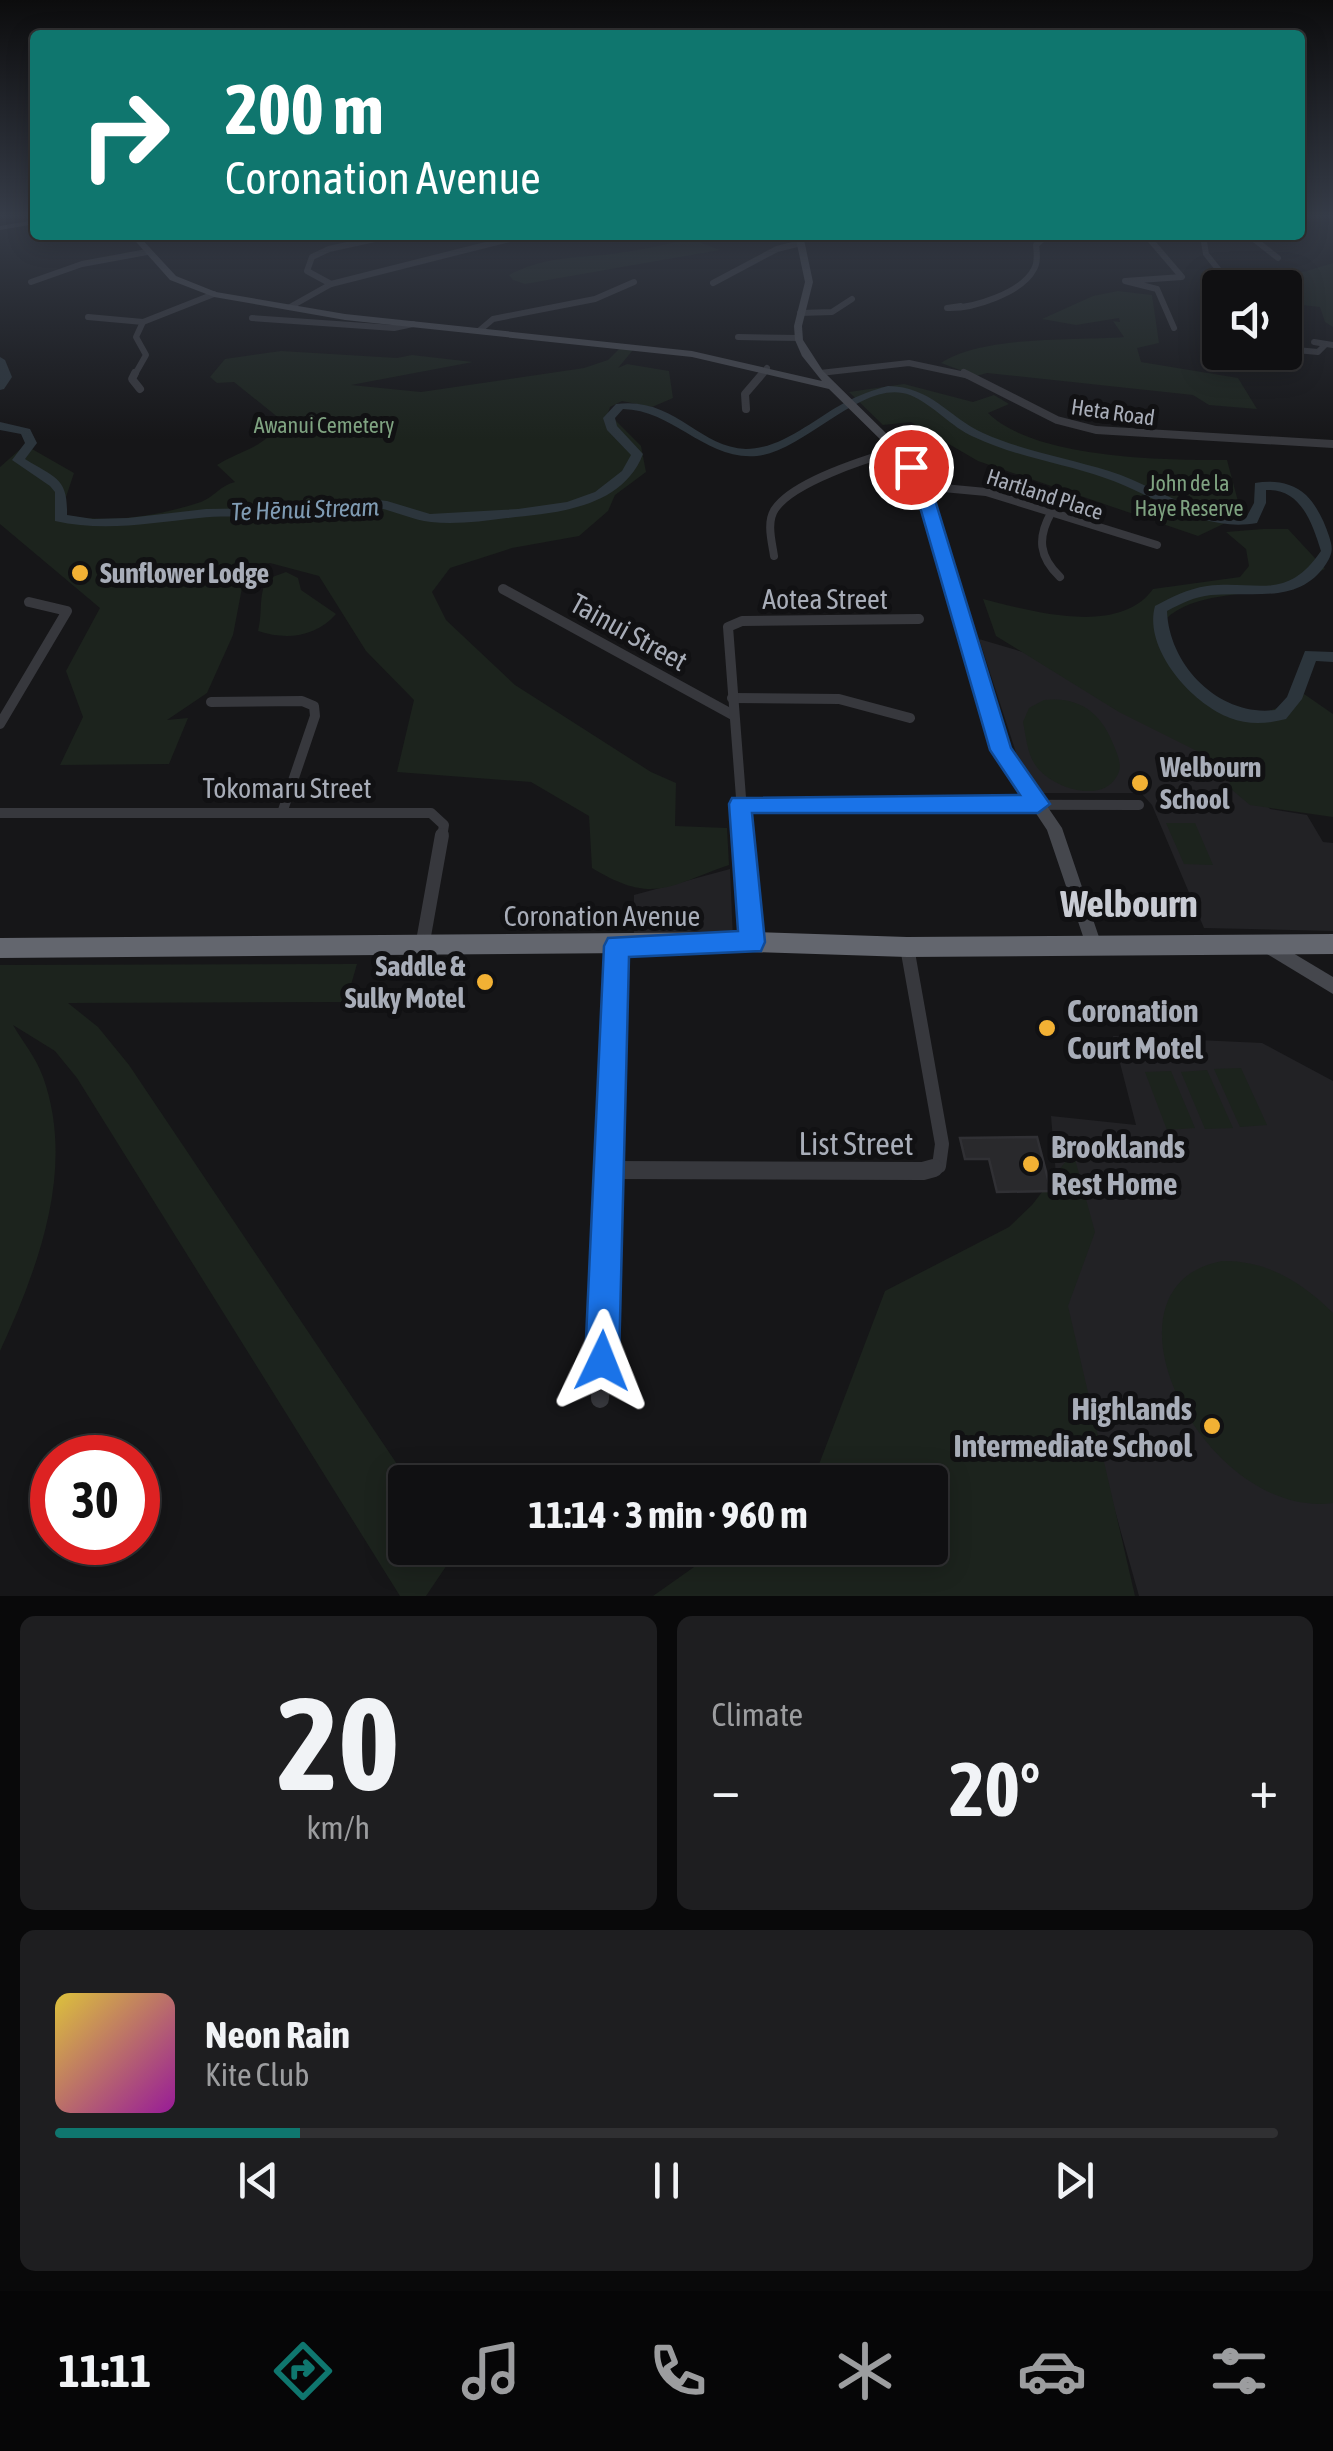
<!DOCTYPE html>
<meta charset="utf-8">
<style>
body{margin:0;font-family:"Asap Condensed",sans-serif;background:#1e1e20;color:#f1f3f6;height:100vh;display:flex;flex-direction:column;font-size:38px;white-space:nowrap}
*{box-sizing:border-box;margin:0}
p{font-size:32px;color:#9c9d9f}
.icon{flex:none;width:55px;height:55px;fill:none;stroke:currentColor;stroke-width:2;stroke-linecap:round;stroke-linejoin:round}
.map{position:relative;height:1596px;overflow:hidden}
.panel{display:flex;flex-direction:column;gap:20px;padding:20px;background:#09090a;flex:1}
.panel>*{flex:none}
.banner{position:absolute;left:30px;top:30px;width:1275px;height:210px;border-radius:10px;box-shadow:0 5px 25px #0003,0 0 0 2px #303032;background:#0f766e;color:#fff;overflow:hidden}
.controls{position:absolute;left:1202px;top:270px;display:grid;gap:20px}
.controls a{display:grid;place-items:center;width:100px;height:100px;border-radius:10px;background:#101012;box-shadow:0 5px 25px #0003,0 0 0 2px #303032;font-size:50px}
.speed{position:absolute;left:30px;top:1435px;display:flex;gap:20px;font-size:50px;font-weight:700;text-align:center}
.speed>*{display:grid;place-content:center;width:130px;height:130px;border-radius:50%;background:#101012;box-shadow:0 5px 25px #0003,0 0 0 2px #303032;line-height:1}
.speed .limit{border:15px solid #d22;background:#fff;color:#111}
.pin{position:absolute;display:grid;place-items:center;width:85px;height:85px;color:#fff;margin:-42px;border:5px solid #fff;border-radius:50%;box-shadow:0 2px 10px #0007}
.me{position:absolute;width:110px;margin:-55px;rotate:2deg;stroke-linejoin:round;filter:drop-shadow(0 0 8px #0008)}
.turn{display:flex;align-items:center;gap:35px;height:210px;padding:0 30px;font-size:45px}
.turn .icon{width:130px;height:130px;stroke-width:2.5}
.turn b{display:block;font-size:70px;line-height:85px}
.big{font-size:75px;font-weight:700;line-height:1.1}
.panel .card{flex:1;display:flex;flex-direction:column;justify-content:center;gap:15px;min-width:0;padding:0 35px;border-radius:15px;background:#1e1e20}
.panel .dial{align-items:center;gap:0}
.dial b{font-size:130px;line-height:1}
.song{display:flex;align-items:center;gap:30px}
.cover{width:120px;height:120px;border-radius:15px;background:linear-gradient(135deg,hsl(50 70% 55%),hsl(300 70% 35%))}
.played{height:10px;border-radius:5px;background:linear-gradient(90deg,#0f766e 20%,#303032 20%)}
.keys{display:flex;justify-content:space-around;direction:ltr}
.heat{display:flex;justify-content:space-between;align-items:center;font-size:55px;direction:ltr}
.panel .tiles{flex:1;display:grid;gap:20px;grid-template-columns:1fr 1fr}
.card:last-child{grid-column:span 2}
.trip{position:absolute;left:388px;top:1465px;width:560px;height:100px;border-radius:10px;background:#101012;box-shadow:0 5px 25px #0003,0 0 0 2px #303032;font-weight:700;line-height:100px;text-align:center}
.menu{display:flex;height:160px;justify-content:space-around;align-items:center;background:#060607;color:#9c9d9f}
.menu .icon{width:70px;height:70px}
.menu .current{color:#0f766e}
.menu b{font-size:45px;color:#f1f3f6}
.map>svg:first-child{display:block}
.built{fill:#222225}
.green{fill:#1c231d}
.lines{fill:none;stroke-linecap:round;stroke-linejoin:round}
.river{fill:#2c353c;fill-rule:evenodd}
.building{fill:#29292c;stroke:#303034;stroke-width:2.5}
.street-far4{stroke:#37383d;stroke-width:6}
.street-far3{stroke:#37383d;stroke-width:8}
.street-far2{stroke:#37383d;stroke-width:10}
.street-far1{stroke:#37383d;stroke-width:14}
.street{stroke:#37383d;stroke-width:18}
.secondary{fill:#45474d;fill-rule:evenodd}
.highway{fill:#63666e;fill-rule:evenodd}
.route{fill:#1a73e8;stroke:#114b97;stroke-width:2.5}
.poi-dot{fill:#f2b134;stroke:#111113;stroke-width:4}
.labels{text-anchor:middle;dominant-baseline:central;stroke-width:10;stroke-linejoin:round;paint-order:stroke}
.far-street-label{font-size:22px;fill:#a8adb8;stroke:#111113}
.far-park-label{font-size:22px;fill:#7fa381;stroke:#111113}
.far-water-label{font-size:25px;font-style:italic;fill:#7f9bb3;stroke:#111113}
.poi-label{font-size:28px;font-weight:bold;fill:#a8adb8;stroke:#111113;text-anchor:start}
.street-label{font-size:28px;fill:#a8adb8;stroke:#111113}
.near-poi-label{font-size:32px;font-weight:bold;fill:#a8adb8;stroke:#111113;text-anchor:start}
.near-street-label{font-size:32px;fill:#a8adb8;stroke:#111113}
.district-label{font-size:38px;font-weight:bold;fill:#c9ccd4;stroke:#111113}
</style>
<div class="map">
<svg width="1333" height="1596" viewBox="0 0 1333 1596">
<rect width="100%" height="100%" fill="#161618"/>
<!-- built -->
<g class="built">
<path d="M979 639 1060 663 1237 773 1270 809 1307 815 1323 842 1333 843V931L1204 928 1152 805 1141 793H1043L1020 765Z"/>
<path d="M730 869 733 940H634V895Z"/>
<path d="M1113 1036 1262 1043 1333 1081V1596H1139L1043 1256 1060 1222 1051 1116 1136 1125Z"/>
</g>
<!-- green -->
<g class="green">
<path d="M691 239 720 250 525 284 513 280 509 275C541 258 568 258 603 255 632 252 662 245 691 239Z"/>
<path d="M1333 263V327L1325 322 1320 307 1285 303V288L1267 287V283Z"/>
<path d="M1118 291 1152 295 1159 343 1137 348 1141 362 1238 378 1257 409 1209 405 1193 395 987 373 976 376 941 363C982 335 1073 341 1124 337L1113 321 1120 322 1119 318 1076 325 1042 319 1093 296Z"/>
<path d="M620 348 633 350 618 368 627 364 669 371 673 398 652 407 622 401 610 407 608 413 641 446 646 472 615 495 608 511 579 536 512 548 450 568 432 592 446 620 515 685 651 772 676 783 675 826 727 828 729 865C668 886 653 905 592 868L589 816 531 782 397 772 414 700 366 651 319 576 270 563 246 567 233 635 207 693 167 720 188 718 169 764 60 765 83 717 66 671 100 608 0 524V467L25 445 74 473 62 509 66 515C111 524 158 516 201 502 214 497 221 485 235 482L217 465C240 450 270 447 280 419L234 382 217 383 210 377 225 359 281 351 397 358 412 355 473 362 351 385 421 392 584 368 608 360Z"/>
<path d="M904 384 973 402 994 395 1009 404 988 413C1035 459 1164 460 1227 460L1239 505 1238 517 1198 536 978 461 911 422 883 425 849 392Z"/>
<path d="M1263 529H1288L1325 569C1308 577 1291 584 1272 589 1234 597 1187 593 1160 625 1171 667 1216 709 1261 712 1274 712 1292 700 1304 694L1333 714V817L1250 805 1231 789 1228 773 1213 759 1119 712 996 636 983 599C1030 611 1119 637 1153 589L1240 577 1249 566 1246 549 1226 532Z"/>
<path d="M286 572 298 578 301 590 336 614C315 638 285 640 258 631 263 612 258 596 267 579Z"/>
<path d="M1044 700C1081 696 1102 714 1114 746 1118 756 1123 766 1117 776 1101 805 1051 787 1036 766 1027 754 1026 736 1023 722L1029 708Z"/>
<path d="M1166 823H1195L1213 865 1184 864Z"/>
<path d="M357 964 346 1002 68 1003 98 1027 129 1065 409 1482H405V1548H452L455 1553 426 1596H400L77 1078 55 1051 13 1025C22 1041 36 1057 43 1077 76 1169 38 1268 0 1351V965Z"/>
<path d="M1241 1068 1267 1125 1240 1127 1214 1069Z"/>
<path d="M1207 1070 1233 1128 1205 1129 1181 1072Z"/>
<path d="M1171 1071 1195 1128 1167 1130 1145 1072Z"/>
<path d="M1073 1152 1095 1232 1068 1306 1135 1596H653L721 1548H930V1482H799L818 1467 885 1291 1009 1227 1032 1205Z"/>
<path d="M1222 1261C1266 1260 1302 1282 1333 1313V1503C1204 1520 1087 1287 1222 1261Z"/>
</g>
<g class="lines">
<!-- river -->
<g class="river">
<path d="M0 357 5 360 12 377 4 389 0 390Z"/>
<path d="M888 386C932 387 947 416 983 433 1023 451 1067 458 1109 471 1155 485 1197 520 1247 516L1254 503 1255 483C1273 480 1292 482 1306 495 1317 506 1324 521 1329 536 1333 548 1333 553 1326 564 1299 605 1253 591 1211 595 1194 597 1182 603 1167 611 1169 666 1220 717 1275 710L1287 697 1305 651 1333 652V662L1316 661 1302 699 1286 719C1267 724 1248 725 1230 718 1192 704 1143 649 1155 606 1172 597 1187 589 1207 586 1258 580 1286 602 1321 551 1312 523 1301 488 1266 490V503L1257 523C1201 533 1155 495 1105 478 1062 463 1016 457 974 437 951 427 934 405 910 395 864 377 805 451 757 456 706 461 674 410 623 409L615 418 617 426 643 454C622 508 557 513 507 518 482 521 456 525 431 522 405 519 385 505 358 506 330 507 302 514 275 516 249 518 224 515 199 518 150 523 104 532 55 521V492L50 486 12 460 25 443 21 434 0 430V422L30 429 37 443 25 459C55 478 68 477 67 515L93 519 128 518 206 509 279 508 359 498 387 501 430 514 518 509 567 502 595 492 622 471 631 455 607 430 603 418 616 404C674 396 698 447 746 449 782 449 814 419 844 403 859 395 873 390 888 386Z"/>
</g>
</g>
<!-- building -->
<path class="building" d="M1037 1137 1051 1191 997 1192 989 1159H965L960 1138Z"/>
<g class="lines">
<!-- street-far4 -->
<g class="street-far4">
<path d="M1146 235 1182 277 1125 281 1157 289 1174 328"/>
<path d="M1169 235H1258"/>
<path d="M1203 236 1206 254 1226 279"/>
<path d="M1250 236 1278 258"/>
<path d="M31 282 82 264 147 252"/>
<path d="M713 283 777 249 801 243"/>
<path d="M331 284 307 271 312 257 329 249 393 235"/>
<path d="M961 306 947 308C972 309 1022 293 1034 269 1038 262 1037 253 1036 245L1044 238 1121 235"/>
<path d="M290 307 331 284 525 235"/>
<path d="M800 313 832 312 852 299"/>
<path d="M88 317 143 322 214 294"/>
<path d="M252 318 394 328 413 324"/>
<path d="M480 330 493 319 595 299 634 282"/>
<path d="M738 337 799 338"/>
<path d="M1314 342 1333 345"/>
<path d="M1285 349 1318 352 1324 346"/>
<path d="M820 373 909 363 970 376"/>
<path d="M134 376 146 355 136 337 143 322"/>
<path d="M760 376 767 368"/>
</g>
<!-- street-far3 -->
<g class="street-far3">
<path d="M135 373 132 379 140 389"/>
<path d="M964 373 1057 420 1096 430 1333 444"/>
<path d="M746 409 745 394 763 373"/>
<path d="M922 486 986 492 1157 545"/>
<path d="M1051 513C1037 538 1039 557 1060 577"/>
<path d="M774 556C772 542 766 522 775 509 793 482 866 459 897 450"/>
</g>
<!-- street-far2 -->
<g class="street-far2">
<path d="M503 589 733 715"/>
<path d="M732 698 839 699 910 718"/>
<path d="M211 702 302 701 314 706 315 716 282 813"/>
<path d="M0 724 67 611 29 602"/>
<path d="M740 804 1139 805"/>
<path d="M0 813H431L444 825 442 837"/>
<path d="M744 837 728 627 742 621 919 619"/>
</g>
<!-- street-far1 -->
<g class="street-far1">
<path d="M744 835 752 942"/>
<path d="M422 947 442 835"/>
<path d="M907 947 942 1144 939 1166 926 1170"/>
<path d="M609 1170H618"/>
<path d="M609 1170 617 946"/>
</g>
<!-- street -->
<g class="street">
<path d="M609 1170 923 1171 934 1168"/>
<path d="M600 1399 609 1168"/>
</g>
<!-- secondary -->
<g class="secondary">
<path d="M35 220V224L0 230V226Z"/>
<path d="M130 235H138L176 276 216 292 345 314 692 351 822 381 802 356 795 340 794 326 805 282 795 235H803L813 282 802 326 803 340 823 371 895 442 924 480 1008 749 1062 828 1101 943 1099 948 1093 951 1087 948 1047 830 994 750 914 480 887 446 829 389 692 357 345 320 214 297 170 280Z"/>
<path d="M1268 938 1333 977V994L1262 951 1260 946 1262 941Z"/>
</g>
<!-- highway -->
<path class="highway" d="M752 932 907 937 1333 934V954L907 957 752 952 0 958V938Z"/>
</g>
<!-- sky -->
<linearGradient id="sky" x2="0" y2="1"><stop stop-color="#0c0c0d"/><stop offset="0.49" stop-color="#363c48"/><stop offset="1" stop-color="#363c48" stop-opacity="0"/></linearGradient>
<rect width="1333" height="440" fill="url(#sky)"/>
<!-- route -->
<path class="route" d="M911 462 919 467 935 500 1011 748 1050 804 1038 813H752L765 942 761 951 629 957 619 1361 614 1373 602 1378 590 1373 585 1361 604 946 608 938 738 931 729 804 732 798 1020 795 990 750 918 500 903 467Z"/>
<!-- markers -->
<g class="poi-dot">
<circle cx="80" cy="573" r="10"/>
<circle cx="1140" cy="783" r="10"/>
<circle cx="485" cy="982" r="10"/>
<circle cx="1047" cy="1028" r="10"/>
<circle cx="1031" cy="1164" r="10"/>
<circle cx="1212" cy="1426" r="10"/>
</g>
<g class="labels">
<!-- far-street labels -->
<g class="far-street-label">
<text transform="translate(1113 412) rotate(8)">Heta Road</text>
<text transform="translate(1045 494) rotate(18)">Hartland Place</text>
</g>
<!-- far-park labels -->
<g class="far-park-label">
<text x="324" y="425">Awanui Cemetery</text>
<text x="1189" y="483">John de la<tspan x="1189" dy="25">Haye Reserve</tspan></text>
</g>
<!-- far-water labels -->
<g class="far-water-label">
<text transform="translate(305 509) rotate(-2)">Te Hēnui Stream</text>
</g>
<!-- poi labels -->
<g class="poi-label">
<text x="100" y="573">Sunflower Lodge</text>
<text x="1160" y="767">Welbourn<tspan x="1160" dy="32">School</tspan></text>
<text x="465" y="966" text-anchor="end">Saddle &amp;<tspan x="465" dy="32">Sulky Motel</tspan></text>
</g>
<!-- street labels -->
<g class="street-label">
<text x="825" y="599">Aotea Street</text>
<text transform="translate(629 632) rotate(29)">Tainui Street</text>
<text x="287" y="788">Tokomaru Street</text>
<text x="602" y="916">Coronation Avenue</text>
</g>
<!-- near-poi labels -->
<g class="near-poi-label">
<text x="1067" y="1010">Coronation<tspan x="1067" dy="37">Court Motel</tspan></text>
<text x="1051" y="1146">Brooklands<tspan x="1051" dy="37">Rest Home</tspan></text>
<text x="1192" y="1408" text-anchor="end">Highlands<tspan x="1192" dy="37">Intermediate School</tspan></text>
</g>
<!-- near-street labels -->
<g class="near-street-label">
<text x="856" y="1143">List Street</text>
</g>
<!-- district labels -->
<g class="district-label">
<text x="1129" y="903">Welbourn</text>
</g>
</g>
</svg>
<div class="controls">
<a><svg class="icon" aria-label="sound" viewBox="0 0 24 24"><path d="M4 9h4l5-4v14l-5-4H4zM17 9q2 3 0 6"/></svg></a>
</div>
<div class="speed"><div class="limit">30</div></div>
<div class="pin" style="left:911px;top:467px;background:#d93025"><svg class="icon" aria-label="arrive" viewBox="0 0 24 24"><path d="M6 21V4h12l-3 4 3 4H6"/></svg></div>
<svg class="me" style="left:602px;top:1361px" viewBox="-20 -20 40 40"><path d="M0-17L14 15 0 8-14 15z" fill="#1a73e8" stroke="#fff" stroke-width="4"/></svg>
<div class="trip">11:14 · 3 min · 960 m</div>
<div class="banner">
<div class="turn"><svg class="icon" aria-label="right" viewBox="0 0 24 24"><path d="M7 20v-9h11M14 6l5 5-5 5"/></svg><div><b>200 m</b>Coronation Avenue</div></div>
</div>
</div>
<section class="panel">
<div class="tiles">
<div class="card dial"><b>20</b><p>km/h</p></div>
<div class="card"><p>Climate</p>
<div class="heat"><a>−</a><b class="big">20°</b><a>+</a></div>
</div>
<div class="card">
<div class="song"><i class="cover"></i><div><b>Neon Rain</b><p>Kite Club</p></div></div>
<div class="played"></div>
<div class="keys"><svg class="icon" aria-label="previous" viewBox="0 0 24 24"><path d="M18 5L8 12l10 7zM5 5v14"/></svg><svg class="icon" aria-label="pause" viewBox="0 0 24 24"><path d="M8 5v14M16 5v14"/></svg><svg class="icon" aria-label="next" viewBox="0 0 24 24"><path d="M6 5l10 7-10 7zM19 5v14"/></svg></div>
</div>
</div>
</section>
<nav class="menu">
<b>11:11</b>
<svg class="icon current" aria-label="directions" viewBox="0 0 24 24"><path d="M12 3l9 9-9 9-9-9zM9 14v-3h6M13 9l2 2-2 2"/></svg>
<svg class="icon" aria-label="music" viewBox="0 0 24 24"><path d="M9 18V5l10-2v13"/><circle cx="6" cy="18" r="3"/><circle cx="16" cy="16" r="3"/></svg>
<svg class="icon" aria-label="phone" viewBox="0 0 24 24"><path d="M5 4h4l2 5-3 2q2 4 5 5l2-3 5 2v4C11 20 4 13 5 4z"/></svg>
<svg class="icon" aria-label="climate" viewBox="0 0 24 24"><path d="M12 3v18M4 7l16 10M4 17L20 7"/></svg>
<svg class="icon" aria-label="car" viewBox="0 0 24 24"><path d="M5 17H2v-5l4-1 3-4h7l3 4 3 1v5h-3M9 17h6M6 11h13"/><circle cx="7" cy="17" r="2"/><circle cx="17" cy="17" r="2"/></svg>
<svg class="icon" aria-label="filters" viewBox="0 0 24 24"><path d="M4 7h16M4 17h16"/><circle cx="9" cy="7" r="2"/><circle cx="15" cy="17" r="2"/></svg>
</nav>
